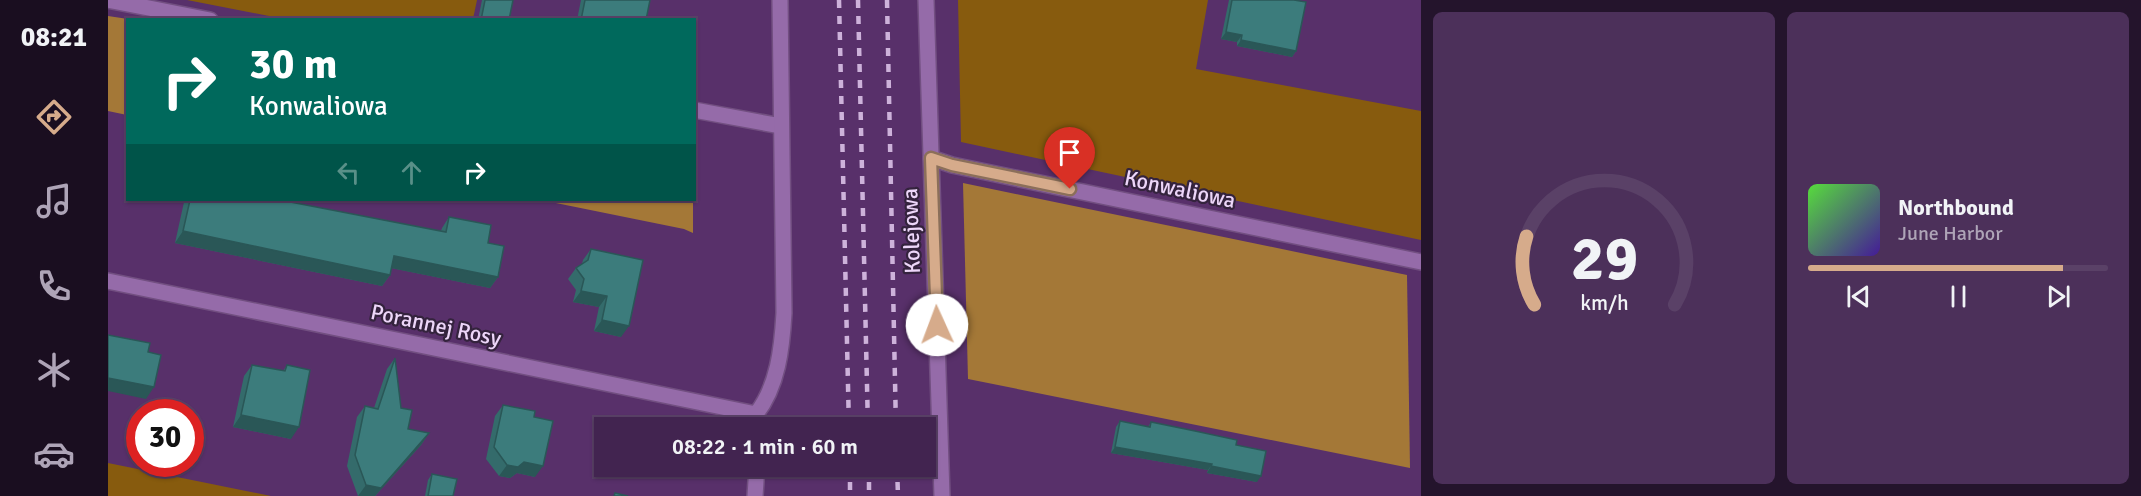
<!DOCTYPE html>
<html lang="pl">
<meta charset="utf-8">
<style>
body{margin:0;font-family:Signika,sans-serif;background:#4c305a;color:#f1f3f6;height:100vh;display:flex;flex-direction:column;font-size:22px;white-space:nowrap}
*{box-sizing:border-box;margin:0}
p{font-size:20px;color:#aea4b7}
.icon{flex:none;width:33px;height:33px;fill:none;stroke:currentColor;stroke-width:2;stroke-linecap:round;stroke-linejoin:round}
.map{position:relative;flex:1;overflow:hidden}
.side{display:flex;flex-direction:column;gap:12px;padding:12px;background:#24142c;width:720px}
.side>*{flex:none}
.hud{position:absolute;left:18px;top:18px;width:570px;height:183px;border-radius:0px;box-shadow:0 2px 4px #0004,0 0 0 2px #5a4167;background:#00695c;color:#fff;overflow:hidden}
.speed{position:absolute;left:18px;top:399px;display:flex;gap:12px;font-size:30px;font-weight:700;text-align:center}
.speed>*{display:grid;place-content:center;width:78px;height:78px;border-radius:50%;background:#422450;box-shadow:0 2px 4px #0004,0 0 0 2px #5a4167;line-height:1}
.speed .limit{border:9px solid #d22;background:#fff;color:#111}
.pin{position:absolute;display:grid;place-items:center;width:51px;height:51px;color:#fff;margin:-62px -26px;border-radius:50% 50% 50% 0;rotate:-45deg;box-shadow:0 0 6px #0007}
.pin .icon{rotate:45deg}
.me{position:absolute;width:66px;margin:-33px;rotate:358deg;stroke-linejoin:round;filter:drop-shadow(0 0 4px #0008)}
.turn{display:flex;align-items:center;gap:21px;height:126px;padding:0 24px;font-size:27px}
.turn .icon{width:78px;height:78px;stroke-width:2.5}
.turn b{display:block;font-size:42px;line-height:51px}
.lanes{display:flex;align-items:center;height:57px;padding:0 24px;background:#0003;justify-content:center;gap:30px;direction:ltr}
.lanes .off{opacity:.35}
.side .widget{flex:1;display:flex;flex-direction:column;justify-content:center;gap:9px;min-width:0;padding:0 21px;border-radius:9px;background:#4c305a}
.side .dial{align-items:center;gap:0}
.dial svg{height:156px;overflow:visible;fill:none;stroke:#5a4167;stroke-width:7;stroke-linecap:round;text-anchor:middle}
.dial text{fill:#f1f3f6;stroke:none}
.song{display:flex;align-items:center;gap:18px}
.cover{width:72px;height:72px;border-radius:9px;background:linear-gradient(135deg,hsl(110 70% 55%),hsl(260 70% 35%))}
.played{height:6px;border-radius:3px;background:linear-gradient(90deg,#d6ab8b 85%,#5a4167 85%)}
.keys{display:flex;justify-content:space-around;direction:ltr}
.side .tiles{flex:1;display:grid;gap:12px;grid-template-columns:repeat(2,1fr)}
.trip{position:absolute;left:486px;top:417px;width:342px;height:60px;border-radius:0px;background:#422450;box-shadow:0 2px 4px #0004,0 0 0 2px #5a4167;font-weight:600;line-height:60px;text-align:center}
main{display:flex;flex:1;min-height:0}
.tabs{display:flex;flex-direction:column;width:108px;justify-content:space-around;align-items:center;background:#1a0e20;color:#aea4b7}
.tabs .icon{width:42px;height:42px}
.tabs .current{color:#d6ab8b}
.tabs b{font-size:27px;color:#f1f3f6}
.map>svg:first-child{display:block}
.green{fill:#875b0e}
.forest{fill:#a47837}
.lines{fill:none;stroke-linecap:round;stroke-linejoin:round}
.service-casing{stroke:#724f81;stroke-width:18}
.minor-casing{stroke:#724f81;stroke-width:18}
.service{stroke:#956ba9;stroke-width:15}
.minor{stroke:#956ba9;stroke-width:15}
.rail{stroke:#cdb2da;stroke-width:4.5;stroke-dasharray:8 8;stroke-linecap:butt}
.wall{fill:#346b6b}
.shaded-wall{fill:#2a5757}
.building{fill:#3c7c7c;stroke:#2a5757;stroke-width:1.5}
.route-casing{stroke:#8b6f5a;stroke-width:15}
.route{stroke:#d6ab8b;stroke-width:10}
.labels{text-anchor:middle;dominant-baseline:central;stroke-width:4.5;stroke-linejoin:round;paint-order:stroke}
.street-label{font-size:22px;fill:#edd6f9;stroke:#34233d}
</style>
<main>
<nav class="tabs">
<b>08:21</b>
<svg class="icon current" aria-label="directions" viewBox="0 0 24 24"><path d="M12 3l9 9-9 9-9-9zM9 14v-3h6M13 9l2 2-2 2"/></svg>
<svg class="icon" aria-label="music" viewBox="0 0 24 24"><path d="M9 18V5l10-2v13"/><circle cx="6" cy="18" r="3"/><circle cx="16" cy="16" r="3"/></svg>
<svg class="icon" aria-label="phone" viewBox="0 0 24 24"><path d="M5 4h4l2 5-3 2q2 4 5 5l2-3 5 2v4C11 20 4 13 5 4z"/></svg>
<svg class="icon" aria-label="climate" viewBox="0 0 24 24"><path d="M12 3v18M4 7l16 10M4 17L20 7"/></svg>
<svg class="icon" aria-label="car" viewBox="0 0 24 24"><path d="M5 17H2v-5l4-1 3-4h7l3 4 3 1v5h-3M9 17h6M6 11h13"/><circle cx="7" cy="17" r="2"/><circle cx="17" cy="17" r="2"/></svg>
</nav>
<div class="map">
<svg width="1313" height="496" viewBox="0 0 1313 496">
<rect width="100%" height="100%" fill="#58306a"/>
<!-- green -->
<g class="green">
<path d="M79 0H369L365 19H176Z"/>
<path d="M850 0H1100L1088 69 1313 111V240L853 142Z"/>
<path d="M0 463 163 496H0Z"/>
</g>
<!-- forest -->
<g class="forest">
<path d="M0 16 20 19 19 115 0 111Z"/>
<path d="M855 183 1299 275 1302 468 860 379Z"/>
<path d="M433 200H585V233L576 229Z"/>
</g>
<g class="lines">
<defs>
<g id="service">
<path d="M0 0 102 20"/>
<path d="M586 110 673 126"/>
</g>
<g id="minor">
<path d="M818 0 834 496"/>
<path d="M823 158 844 165 1313 262"/>
<path d="M0 281 648 414"/>
<path d="M649 428 648 414C670 386 674 348 676 313L672 0"/>
<path d="M647 496 649 466"/>
</g>
</defs>
<!-- service casing -->
<use href="#service" class="service-casing"/>
<!-- minor casing -->
<use href="#minor" class="minor-casing"/>
<!-- service -->
<use href="#service" class="service"/>
<!-- minor -->
<use href="#minor" class="minor"/>
<!-- rail -->
<g class="rail">
<path d="M731 0 741 428"/>
<path d="M750 0 760 428"/>
<path d="M779 0 788 428"/>
<path d="M742 466V496"/>
<path d="M761 466V496"/>
<path d="M789 466 790 496"/>
</g>
</g>
<!-- wall -->
<g class="wall">
<path d="M374 0H405L401 20H370Z"/>
<path d="M472 0H542L538 20H469L473 0Z"/>
<path d="M1121 0H1186L1188 51 1184 57 1129 46V42L1113 39Z"/>
<path d="M78 200 333 231 334 228 341 217 380 243 390 277 382 288 283 268 282 275 274 286 67 243 76 202Z"/>
<path d="M483 249 513 337 486 331 491 307 465 302 468 290 460 279 468 268 474 264 475 260Z"/>
<path d="M287 358 293 408 300 429 321 433 313 445 267 496H250L239 466 249 417 257 406 266 408 279 369Z"/>
<path d="M144 365 175 371 179 365 183 439 125 427 136 376Z"/>
<path d="M395 405 426 417 427 477 409 473 402 478 391 476 378 459 387 416Z"/>
<path d="M1012 421 1040 427 1043 422 1128 445 1149 482 1099 473 1100 470 1003 453 1008 427Z"/>
<path d="M324 474 345 496H317L320 480Z"/>
</g>
<!-- shaded-wall -->
<g class="shaded-wall">
<path d="M1118 32 1134 35 1129 42 1113 39Z"/>
<path d="M1133 40 1188 51 1184 57 1129 46Z"/>
<path d="M75 231 282 275 274 286 67 243Z"/>
<path d="M286 256 390 277 382 288 278 267Z"/>
<path d="M473 291 499 296 491 307 465 302Z"/>
<path d="M494 320 521 326 513 337 486 331Z"/>
<path d="M0 378 46 387 38 399 0 391Z"/>
<path d="M133 415 191 427 183 439 125 427Z"/>
<path d="M321 433 313 445 267 496H250L258 485Z"/>
<path d="M1007 447 1104 464 1100 470 1003 453Z"/>
<path d="M416 462 435 466 427 477 409 473 402 478 391 476 399 465Z"/>
<path d="M1103 466 1153 476 1149 482 1099 473Z"/>
</g>
<!-- building -->
<g class="building">
<path d="M377 0H405L401 20H373Z"/>
<path d="M477 0H542L538 20H473Z"/>
<path d="M1124 0H1186L1198 2 1188 51 1133 40 1134 35 1118 32Z"/>
<path d="M82 200H172L338 232 341 217 383 225 380 243 396 246 390 277 286 256 282 275 75 231Z"/>
<path d="M483 249 535 260 521 326 494 320 499 296 473 291 476 279 468 268 480 260Z"/>
<path d="M0 335 42 343 40 352 53 355 46 387 0 378Z"/>
<path d="M287 358 293 408 304 410 300 429 321 433 273 488 258 485 247 455 257 406 270 409Z"/>
<path d="M144 365 177 371 179 365 202 370 191 427 133 415Z"/>
<path d="M395 405 427 411 426 417 445 421 435 466 416 462 410 467 399 465 386 447Z"/>
<path d="M1012 421 1042 427 1043 422 1087 431 1129 440 1128 445 1158 451 1153 476 1103 466 1104 464 1007 447Z"/>
<path d="M324 474 349 479 345 496H320Z"/>
<path d="M507 493 520 496H506Z"/>
</g>
<g class="lines">
<defs>
<path id="route" d="M829 325 823 158 844 165 962 189"/>
</defs>
<!-- route casing -->
<use href="#route" class="route-casing"/>
<!-- route -->
<use href="#route" class="route"/>
</g>
<g class="labels">
<!-- street labels -->
<g class="street-label">
<text transform="translate(1072 189) rotate(12)">Konwaliowa</text>
<text transform="translate(803 231) rotate(-92)">Kolejowa</text>
<text transform="translate(328 325) rotate(12)">Porannej Rosy</text>
</g>
</g>
</svg>
<div class="speed"><div class="limit">30</div></div>
<div class="pin" style="left:962px;top:189px;background:#d93025"><svg class="icon" aria-label="arrive" viewBox="0 0 24 24"><path d="M6 21V4h12l-3 4 3 4H6"/></svg></div>
<svg class="me" style="left:829px;top:325px" viewBox="-20 -20 40 40"><circle r="19" fill="#fff"/><path d="M0-13L10 11 0 6-10 11z" fill="#d6ab8b"/></svg>
<div class="trip">08:22 · 1 min · 60 m</div>
<div class="hud">
<div class="turn"><svg class="icon" aria-label="right" viewBox="0 0 24 24"><path d="M7 20v-9h11M14 6l5 5-5 5"/></svg><div><b>30 m</b>Konwaliowa</div></div>
<div class="lanes"><svg class="icon off" aria-label="left" viewBox="0 0 24 24"><path d="M17 20v-9H6M10 6l-5 5 5 5"/></svg><svg class="icon off" aria-label="ahead" viewBox="0 0 24 24"><path d="M12 20V5M6 11l6-6 6 6"/></svg><svg class="icon" aria-label="right" viewBox="0 0 24 24"><path d="M7 20v-9h11M14 6l5 5-5 5"/></svg></div>
</div>
</div>
<section class="side">
<div class="tiles">
<div class="widget dial"><svg viewBox="0 0 100 80">
<path d="M14 69A42 42 0 1 1 86 69"/>
<path d="M14 69A42 42 0 0 1 10 34" stroke="#d6ab8b"/>
<text x="50" y="56" font-size="32" font-weight="700">29</text>
<text x="50" y="72" font-size="11">km/h</text>
</svg></div>
<div class="widget">
<div class="song"><i class="cover"></i><div><b>Northbound</b><p>June Harbor</p></div></div>
<div class="played"></div>
<div class="keys"><svg class="icon" aria-label="previous" viewBox="0 0 24 24"><path d="M18 5L8 12l10 7zM5 5v14"/></svg><svg class="icon" aria-label="pause" viewBox="0 0 24 24"><path d="M8 5v14M16 5v14"/></svg><svg class="icon" aria-label="next" viewBox="0 0 24 24"><path d="M6 5l10 7-10 7zM19 5v14"/></svg></div>
</div>
</div>
</section>
</main>
